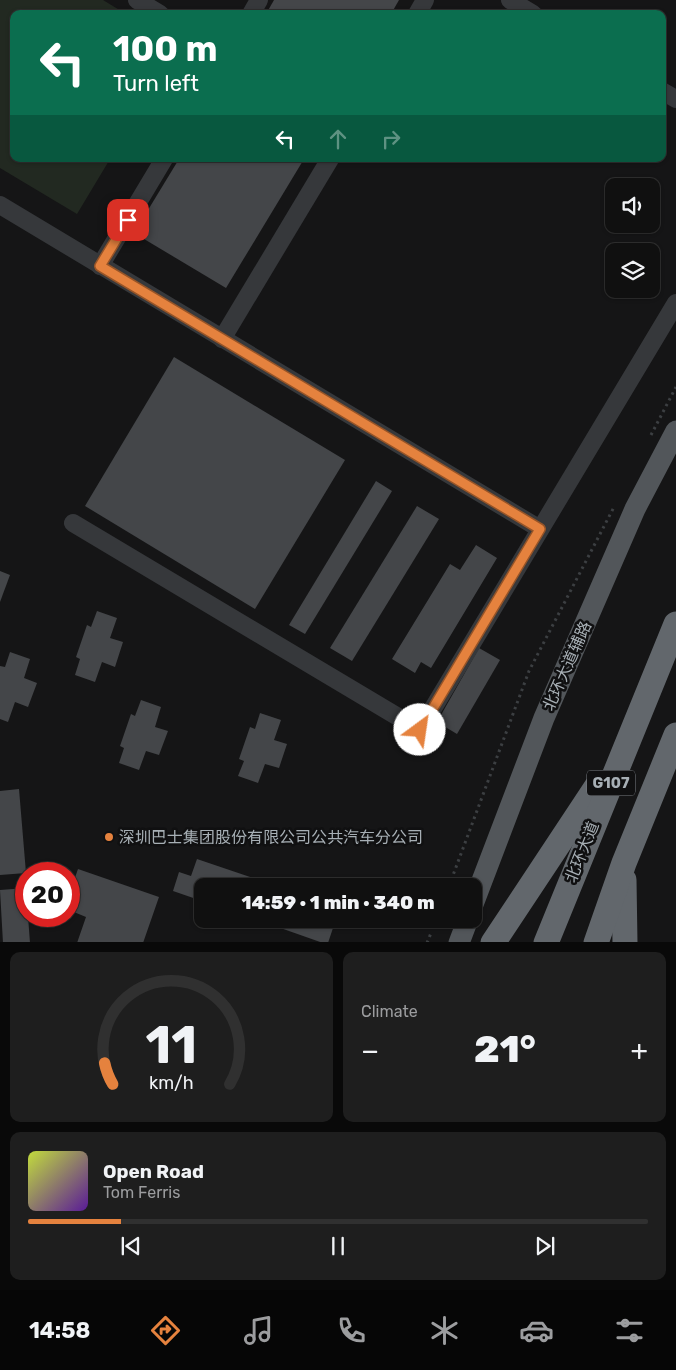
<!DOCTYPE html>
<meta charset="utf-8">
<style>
body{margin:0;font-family:Rubik,"Noto Sans SC",sans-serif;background:#1e1e1e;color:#f1f3f6;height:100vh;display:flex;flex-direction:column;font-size:19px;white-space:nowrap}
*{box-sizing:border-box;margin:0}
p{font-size:16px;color:#9c9d9f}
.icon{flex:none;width:28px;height:28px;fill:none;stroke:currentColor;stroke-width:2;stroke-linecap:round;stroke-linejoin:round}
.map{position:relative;height:942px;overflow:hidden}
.sheet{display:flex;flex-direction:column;gap:10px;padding:10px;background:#090909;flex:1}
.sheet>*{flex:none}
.hud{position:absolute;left:10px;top:10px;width:656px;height:152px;border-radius:10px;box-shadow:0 1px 4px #0004,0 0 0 1px #303030;background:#0b6e4f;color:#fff;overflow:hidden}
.controls{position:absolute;left:605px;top:178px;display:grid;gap:10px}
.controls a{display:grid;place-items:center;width:55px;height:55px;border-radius:10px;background:#101010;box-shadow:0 1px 4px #0004,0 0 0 1px #303030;font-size:25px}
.speed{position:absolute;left:15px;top:862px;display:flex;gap:10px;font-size:25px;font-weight:700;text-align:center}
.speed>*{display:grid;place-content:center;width:65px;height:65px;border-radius:50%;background:#101010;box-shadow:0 1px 4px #0004,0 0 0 1px #303030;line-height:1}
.speed .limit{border:8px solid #d22;background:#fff;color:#111}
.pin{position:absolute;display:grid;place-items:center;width:42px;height:42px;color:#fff;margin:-21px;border-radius:10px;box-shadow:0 2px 8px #0006}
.me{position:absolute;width:55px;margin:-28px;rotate:31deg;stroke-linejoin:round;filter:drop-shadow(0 0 4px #0008)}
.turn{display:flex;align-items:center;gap:18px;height:105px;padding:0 20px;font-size:22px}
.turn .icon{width:65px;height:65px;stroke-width:2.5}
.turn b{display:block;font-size:35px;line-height:42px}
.lanes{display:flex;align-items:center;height:48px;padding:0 20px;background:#0003;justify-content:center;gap:25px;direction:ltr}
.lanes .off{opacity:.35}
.big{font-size:38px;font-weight:800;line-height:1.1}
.sheet .widget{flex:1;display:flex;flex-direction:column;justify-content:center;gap:8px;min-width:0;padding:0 18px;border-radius:10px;background:#1e1e1e}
.sheet .dial{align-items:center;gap:0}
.dial svg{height:130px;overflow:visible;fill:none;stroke:#303030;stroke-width:7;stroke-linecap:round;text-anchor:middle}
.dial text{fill:#f1f3f6;stroke:none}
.song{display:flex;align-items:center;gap:15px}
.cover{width:60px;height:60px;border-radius:8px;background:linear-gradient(135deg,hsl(70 70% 55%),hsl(270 70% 35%))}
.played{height:5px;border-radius:2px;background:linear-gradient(90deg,#e5823e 15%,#303030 15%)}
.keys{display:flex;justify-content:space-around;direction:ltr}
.heat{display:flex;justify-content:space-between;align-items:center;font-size:28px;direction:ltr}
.sheet .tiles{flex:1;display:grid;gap:10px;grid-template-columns:1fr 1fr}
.widget:last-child{grid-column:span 2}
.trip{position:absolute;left:194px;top:878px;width:288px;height:50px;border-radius:10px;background:#101010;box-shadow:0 1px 4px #0004,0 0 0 1px #303030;font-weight:800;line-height:50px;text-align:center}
.tab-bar{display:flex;height:80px;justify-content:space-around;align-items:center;background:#060606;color:#9c9d9f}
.tab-bar .icon{width:35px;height:35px}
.tab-bar .active{color:#e5823e}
.tab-bar b{font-size:22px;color:#f1f3f6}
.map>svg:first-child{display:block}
.green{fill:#222921}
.building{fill:#444649}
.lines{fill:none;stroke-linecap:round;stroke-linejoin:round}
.path{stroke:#3c3f42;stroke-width:3;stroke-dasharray:2.5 4;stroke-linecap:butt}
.minor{stroke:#36383b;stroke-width:18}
.major{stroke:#52565a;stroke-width:21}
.highway{stroke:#62676c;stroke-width:25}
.route-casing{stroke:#955428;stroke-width:12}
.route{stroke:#e5823e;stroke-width:9}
.poi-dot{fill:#e5823e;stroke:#101011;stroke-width:2}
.labels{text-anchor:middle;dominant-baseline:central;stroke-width:5;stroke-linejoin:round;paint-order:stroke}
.shield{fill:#101011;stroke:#7a7f84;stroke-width:1}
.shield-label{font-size:15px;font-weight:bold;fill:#a7afb5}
.street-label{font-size:16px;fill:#a7afb5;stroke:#101011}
.poi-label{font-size:16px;fill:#a7afb5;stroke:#101011;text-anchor:start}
</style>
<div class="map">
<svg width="676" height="943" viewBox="0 0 676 943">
<rect width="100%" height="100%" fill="#151516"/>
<!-- green -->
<path class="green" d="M0 0H103L126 14H14V159H110L77 214 0 168Z"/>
<!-- building -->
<g class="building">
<path d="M274 0H399L391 14H266Z"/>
<path d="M179 159H304L226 288 134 233Z"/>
<path d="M174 357 345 460 255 609 85 506Z"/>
<path d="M376 481 392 491 305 634 289 625Z"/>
<path d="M417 506 439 519 352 661 330 648Z"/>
<path d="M476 545 497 558 431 668 421 662 415 673 392 659 450 564 460 570Z"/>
<path d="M0 571 10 575 0 602Z"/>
<path d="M97 611 117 618 110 638 123 642 115 667 102 662 95 682 75 675 80 659 76 657 87 625 91 627Z"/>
<path d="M479 648 500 660 457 734 437 722Z"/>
<path d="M10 652 30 659 24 678 37 683 28 707 15 702 8 722 0 719V666L5 667Z"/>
<path d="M141 700 161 707 155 727 168 731 159 755 146 751 139 770 119 763 124 748 120 746 131 714 135 716Z"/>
<path d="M260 713 281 720 274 740 287 744 279 768 265 764 258 783 238 776 244 761 239 759 250 727 255 729Z"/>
<path d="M19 789 26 873 0 875V791Z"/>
<path d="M197 859 277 886H202V901L173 891 179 872 191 876Z"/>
<path d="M78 869 159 897 143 943H77L86 917 69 910V895Z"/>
<path d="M26 888V916H28L30 943H3L0 890Z"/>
<path d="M255 919H322L321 920 334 925 328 943H323Z"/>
</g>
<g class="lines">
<!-- path -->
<g class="path">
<path d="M651 435 676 387"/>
<path d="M449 886 529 671 614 507"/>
<path d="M427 943 431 933"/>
</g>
<!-- minor -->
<g class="minor">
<path d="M137 0 160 14"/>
<path d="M510 0 533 14"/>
<path d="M251 14 259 0"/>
<path d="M417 14 425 0"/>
<path d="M662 91 676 99"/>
<path d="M0 205 540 529"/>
<path d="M100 266 164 159"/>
<path d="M222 339 330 159"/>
<path d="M73 523 420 730 676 303"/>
</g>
<!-- major -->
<g class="major">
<path d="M472 907 544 718 635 509 676 431"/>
<path d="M459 943 468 919"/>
</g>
<!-- highway -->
<g class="highway">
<path d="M624 880 625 943"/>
<path d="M493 943 597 786"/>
<path d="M546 943 676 624"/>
<path d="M596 943 624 863 676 735"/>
</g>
</g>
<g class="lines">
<defs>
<path id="route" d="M128 220 100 266 540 529 420 730"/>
</defs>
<!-- route casing -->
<use href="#route" class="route-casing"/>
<!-- route -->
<use href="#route" class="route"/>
</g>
<!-- markers -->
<circle class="poi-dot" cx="109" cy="837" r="5"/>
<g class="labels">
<!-- shield labels -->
<rect class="shield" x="587" y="770.5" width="48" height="25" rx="4"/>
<g class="shield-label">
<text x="611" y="783">G107</text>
</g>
<!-- street labels -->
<g class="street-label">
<text transform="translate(567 666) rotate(-66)">北环大道辅路</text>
<text transform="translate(582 852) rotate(-68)">北环大道</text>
</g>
<!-- poi labels -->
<g class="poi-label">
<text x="119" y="837">深圳巴士集团股份有限公司公共汽车分公司</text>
</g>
</g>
</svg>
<div class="controls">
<a><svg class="icon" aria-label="sound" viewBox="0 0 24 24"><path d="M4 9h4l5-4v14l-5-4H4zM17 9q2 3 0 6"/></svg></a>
<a><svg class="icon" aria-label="layers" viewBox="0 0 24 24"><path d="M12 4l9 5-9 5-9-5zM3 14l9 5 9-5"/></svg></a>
</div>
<div class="speed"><div class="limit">20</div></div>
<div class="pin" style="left:128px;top:220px;background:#d93025"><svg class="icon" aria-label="arrive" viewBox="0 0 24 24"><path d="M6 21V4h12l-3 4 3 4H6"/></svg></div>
<svg class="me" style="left:420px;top:730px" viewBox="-20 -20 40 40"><circle r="19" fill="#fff"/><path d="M0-13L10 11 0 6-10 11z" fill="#e5823e"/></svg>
<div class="trip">14:59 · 1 min · 340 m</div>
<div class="hud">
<div class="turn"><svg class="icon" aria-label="left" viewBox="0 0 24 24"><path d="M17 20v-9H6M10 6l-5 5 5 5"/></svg><div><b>100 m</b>Turn left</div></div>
<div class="lanes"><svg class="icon" aria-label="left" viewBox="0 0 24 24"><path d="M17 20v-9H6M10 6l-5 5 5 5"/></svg><svg class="icon off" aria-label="ahead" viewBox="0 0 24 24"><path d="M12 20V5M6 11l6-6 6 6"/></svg><svg class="icon off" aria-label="right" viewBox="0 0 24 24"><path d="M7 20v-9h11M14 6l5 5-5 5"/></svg></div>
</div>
</div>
<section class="sheet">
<div class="tiles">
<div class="widget dial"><svg viewBox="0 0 100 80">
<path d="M14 69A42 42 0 1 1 86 69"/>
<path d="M14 69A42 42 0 0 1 9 56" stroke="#e5823e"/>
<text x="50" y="56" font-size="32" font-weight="700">11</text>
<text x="50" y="72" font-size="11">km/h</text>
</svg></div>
<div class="widget"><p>Climate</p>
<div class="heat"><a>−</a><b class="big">21°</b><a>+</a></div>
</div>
<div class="widget">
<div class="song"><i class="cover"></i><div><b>Open Road</b><p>Tom Ferris</p></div></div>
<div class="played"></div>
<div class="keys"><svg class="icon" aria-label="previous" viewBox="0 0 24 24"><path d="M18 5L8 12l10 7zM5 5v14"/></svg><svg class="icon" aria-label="pause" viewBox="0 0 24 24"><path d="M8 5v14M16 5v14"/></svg><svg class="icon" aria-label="next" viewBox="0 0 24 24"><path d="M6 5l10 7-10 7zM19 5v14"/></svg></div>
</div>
</div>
</section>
<nav class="tab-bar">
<b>14:58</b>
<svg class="icon active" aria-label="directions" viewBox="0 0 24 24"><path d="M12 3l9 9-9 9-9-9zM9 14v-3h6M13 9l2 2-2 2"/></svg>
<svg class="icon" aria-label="music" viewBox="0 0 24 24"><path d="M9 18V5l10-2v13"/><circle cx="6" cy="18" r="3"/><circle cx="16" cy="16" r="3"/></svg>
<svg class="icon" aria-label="phone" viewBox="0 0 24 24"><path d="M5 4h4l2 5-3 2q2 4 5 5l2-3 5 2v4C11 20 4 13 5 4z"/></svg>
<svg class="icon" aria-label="climate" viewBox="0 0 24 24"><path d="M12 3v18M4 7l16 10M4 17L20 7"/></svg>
<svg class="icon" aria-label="car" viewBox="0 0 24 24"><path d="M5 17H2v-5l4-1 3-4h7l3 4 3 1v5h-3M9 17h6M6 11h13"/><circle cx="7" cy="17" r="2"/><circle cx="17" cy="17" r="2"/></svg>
<svg class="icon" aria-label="filters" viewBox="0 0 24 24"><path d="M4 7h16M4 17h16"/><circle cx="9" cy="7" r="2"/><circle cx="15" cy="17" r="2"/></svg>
</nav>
